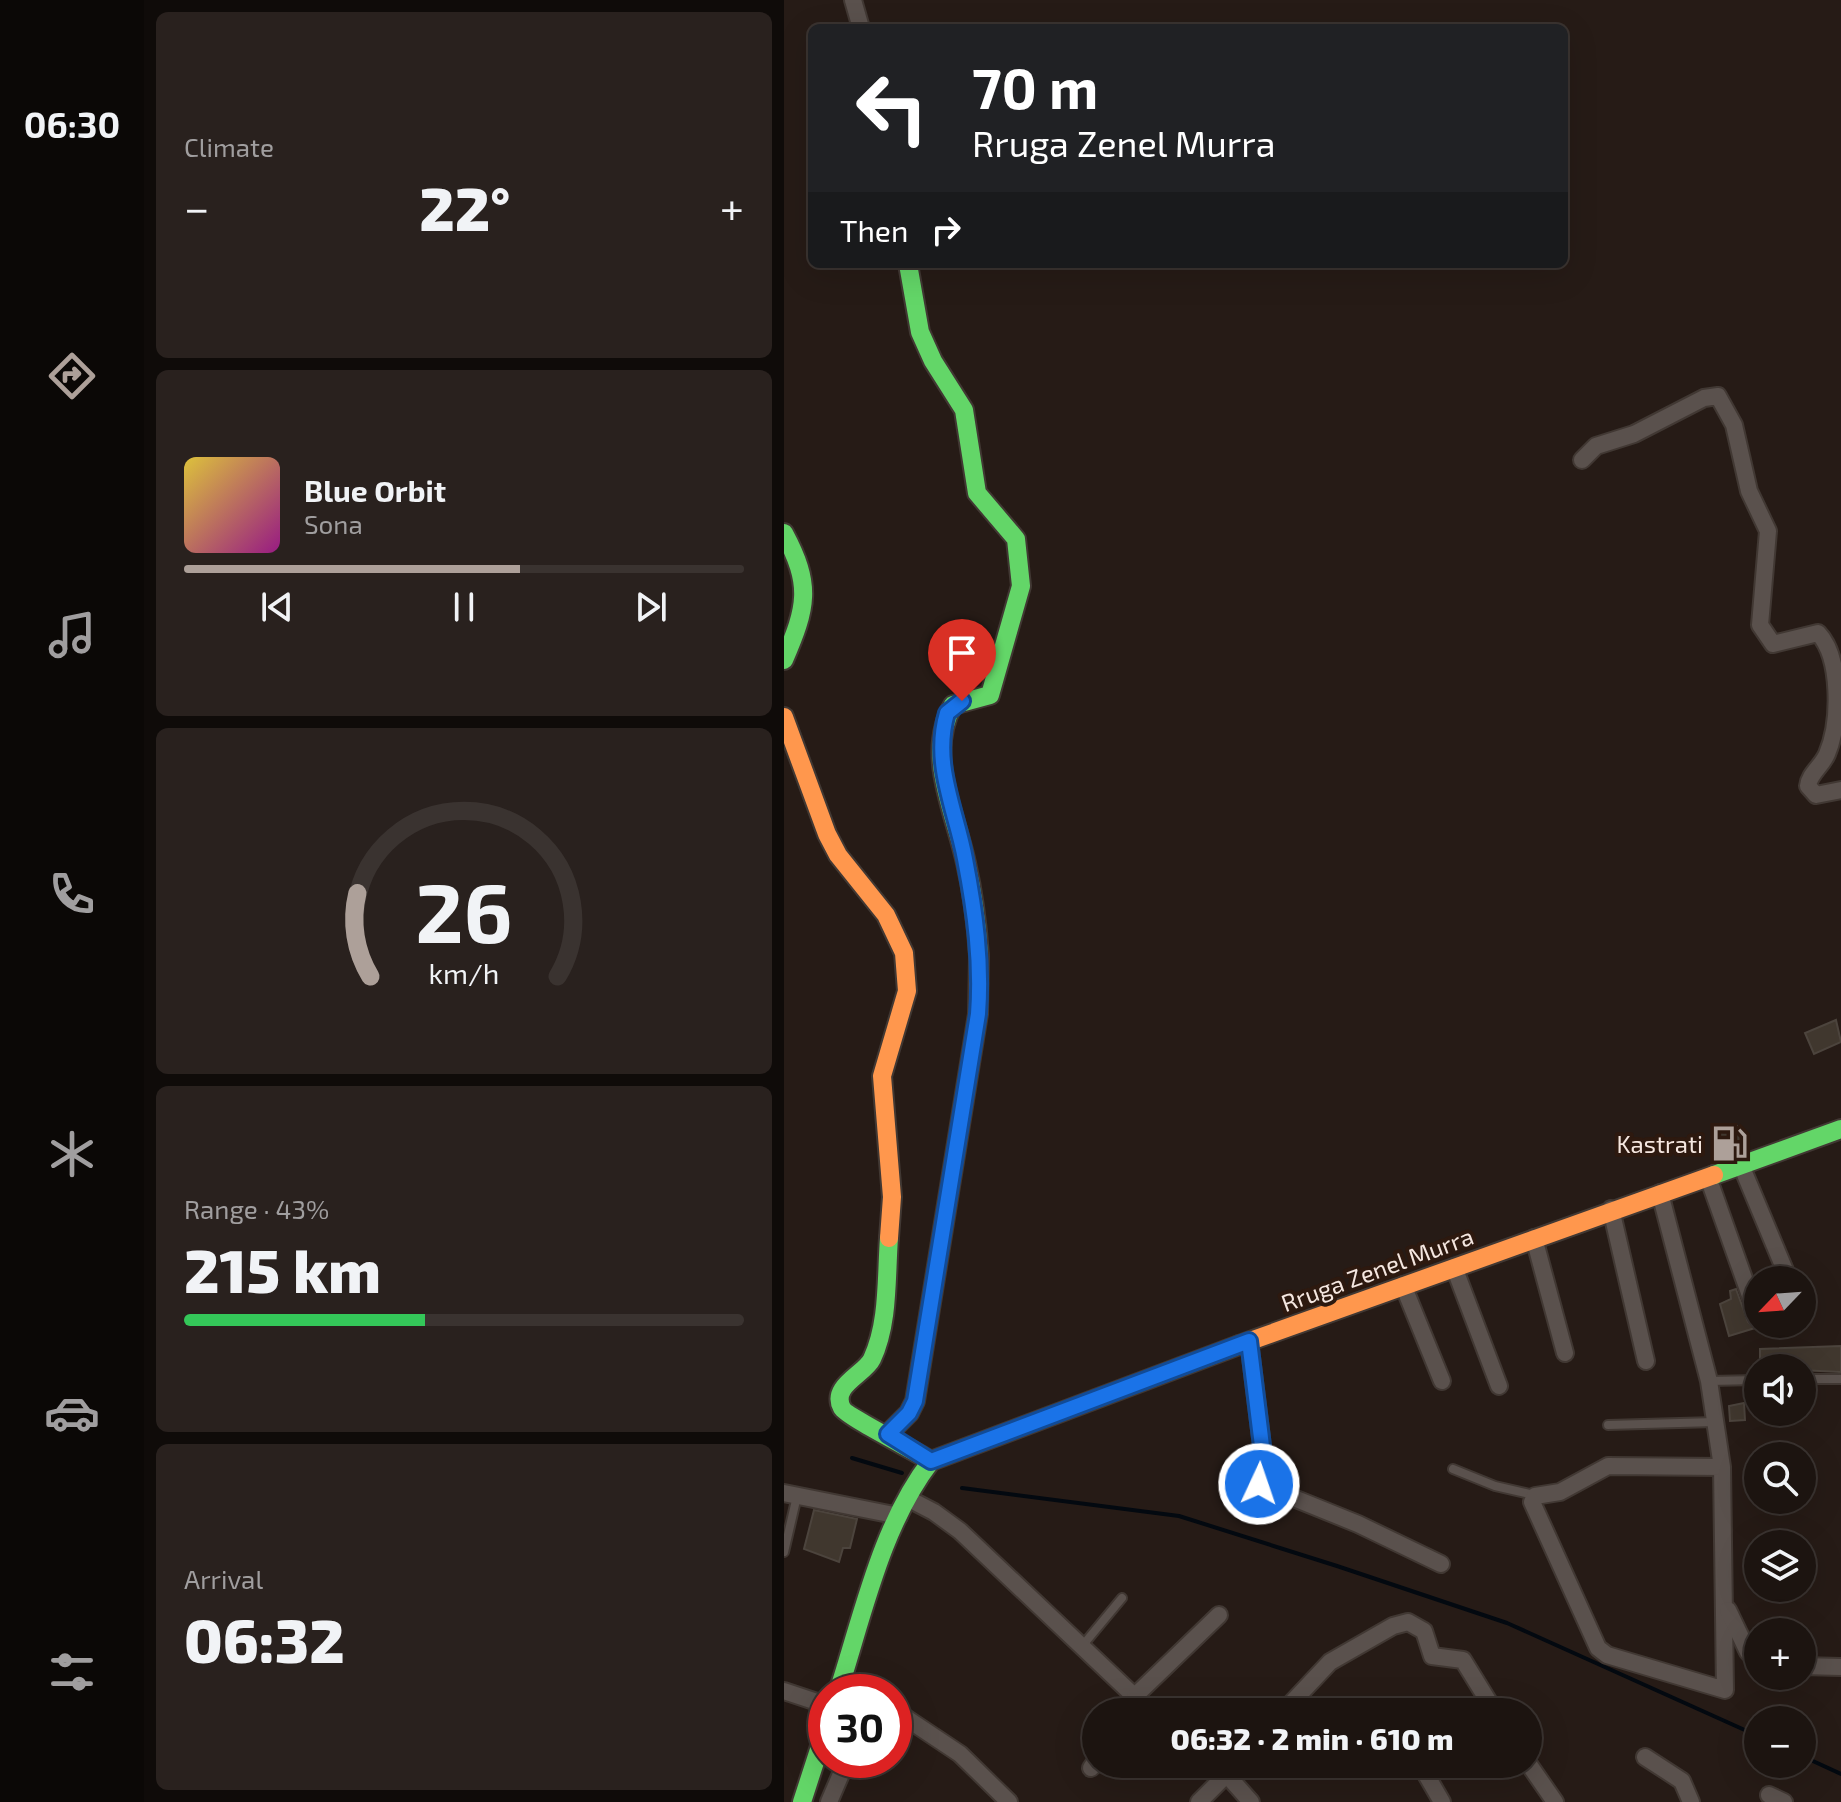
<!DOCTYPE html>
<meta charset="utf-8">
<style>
body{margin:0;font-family:"Exo 2",sans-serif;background:#29211e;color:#f1f3f6;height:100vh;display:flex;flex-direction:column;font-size:30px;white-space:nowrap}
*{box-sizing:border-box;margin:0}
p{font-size:26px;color:#a09e9f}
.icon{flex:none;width:44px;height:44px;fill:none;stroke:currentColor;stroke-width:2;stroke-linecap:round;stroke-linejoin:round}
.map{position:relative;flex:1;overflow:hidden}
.details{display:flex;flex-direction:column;gap:12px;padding:12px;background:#0f0b09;width:640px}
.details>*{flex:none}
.banner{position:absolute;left:24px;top:24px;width:760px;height:244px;border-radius:12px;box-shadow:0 8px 32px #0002,0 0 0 2px #3a3330;background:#202124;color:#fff;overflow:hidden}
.needle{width:52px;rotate:245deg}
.fabs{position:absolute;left:960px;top:1266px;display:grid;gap:16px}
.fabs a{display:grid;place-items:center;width:72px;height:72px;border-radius:50%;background:#1c1410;box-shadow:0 8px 32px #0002,0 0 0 2px #3a3330;font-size:40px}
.speed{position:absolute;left:24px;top:1674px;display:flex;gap:16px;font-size:40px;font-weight:700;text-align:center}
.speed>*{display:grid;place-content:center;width:104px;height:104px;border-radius:50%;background:#1c1410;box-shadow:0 8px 32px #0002,0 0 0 2px #3a3330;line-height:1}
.speed .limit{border:12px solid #d22;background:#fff;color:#111}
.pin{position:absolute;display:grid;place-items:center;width:68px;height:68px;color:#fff;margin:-82px -34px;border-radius:50% 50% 50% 0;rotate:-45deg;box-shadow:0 0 8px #0007}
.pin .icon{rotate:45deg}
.me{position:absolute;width:88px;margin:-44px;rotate:3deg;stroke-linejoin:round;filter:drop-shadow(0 0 6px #0008)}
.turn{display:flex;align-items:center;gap:28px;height:168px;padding:0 32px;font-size:36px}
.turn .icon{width:104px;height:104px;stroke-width:2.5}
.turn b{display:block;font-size:56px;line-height:68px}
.then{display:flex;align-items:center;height:76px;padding:0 32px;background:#0003;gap:16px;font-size:30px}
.big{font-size:60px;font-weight:800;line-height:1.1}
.details .widget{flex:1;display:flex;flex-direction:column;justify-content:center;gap:12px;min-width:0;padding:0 28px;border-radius:12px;background:#29211e}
.details .dial{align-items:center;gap:0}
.dial svg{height:208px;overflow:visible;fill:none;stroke:#3a3330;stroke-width:7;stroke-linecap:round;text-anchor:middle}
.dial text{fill:#f1f3f6;stroke:none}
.song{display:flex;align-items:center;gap:24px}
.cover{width:96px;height:96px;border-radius:12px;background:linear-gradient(135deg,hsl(50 70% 55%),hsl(310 70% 35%))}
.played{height:8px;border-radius:4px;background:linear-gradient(90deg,#ada099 60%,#3a3330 60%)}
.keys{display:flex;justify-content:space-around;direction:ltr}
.heat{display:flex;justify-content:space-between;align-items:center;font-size:44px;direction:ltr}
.charge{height:12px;border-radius:6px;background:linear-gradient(90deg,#34c759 43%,#3a3330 0)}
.trip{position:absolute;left:298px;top:1698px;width:460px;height:80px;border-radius:40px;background:#1c1410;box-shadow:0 8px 32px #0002,0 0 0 2px #3a3330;font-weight:800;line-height:80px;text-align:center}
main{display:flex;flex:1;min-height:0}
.tab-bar{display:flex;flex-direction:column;width:144px;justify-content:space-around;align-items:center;background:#0b0806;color:#a09e9f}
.tab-bar .icon{width:56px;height:56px}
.tab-bar .current{color:#ada099}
.tab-bar b{font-size:36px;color:#f1f3f6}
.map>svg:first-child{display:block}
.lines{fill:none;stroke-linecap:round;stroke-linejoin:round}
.stream{stroke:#030910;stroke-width:4}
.building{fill:#40372e;stroke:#4c443d;stroke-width:2}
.lane-casing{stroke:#413833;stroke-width:12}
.street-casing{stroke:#413833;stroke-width:20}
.fast-casing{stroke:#413833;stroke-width:22}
.slow-casing{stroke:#413833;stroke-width:22}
.lane{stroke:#5a514d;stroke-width:8}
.street{stroke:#5a514d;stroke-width:16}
.fast{stroke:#63d668;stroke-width:18}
.slow{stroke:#ff974d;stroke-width:18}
.route-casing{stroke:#114b97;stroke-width:20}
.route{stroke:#1a73e8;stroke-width:14}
.labels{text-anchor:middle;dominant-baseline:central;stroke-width:8;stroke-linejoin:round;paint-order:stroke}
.poi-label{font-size:24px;fill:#f5e7e0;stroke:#2d190f;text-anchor:end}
.street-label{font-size:24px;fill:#f5e7e0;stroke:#2d190f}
</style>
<main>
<nav class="tab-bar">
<b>06:30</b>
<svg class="icon current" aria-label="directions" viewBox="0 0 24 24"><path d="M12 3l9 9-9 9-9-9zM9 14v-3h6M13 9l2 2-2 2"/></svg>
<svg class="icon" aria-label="music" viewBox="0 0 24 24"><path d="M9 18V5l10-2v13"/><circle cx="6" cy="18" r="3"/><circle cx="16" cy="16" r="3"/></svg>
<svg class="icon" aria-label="phone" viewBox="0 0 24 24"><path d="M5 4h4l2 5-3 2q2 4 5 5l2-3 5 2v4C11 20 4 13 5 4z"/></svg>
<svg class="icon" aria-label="climate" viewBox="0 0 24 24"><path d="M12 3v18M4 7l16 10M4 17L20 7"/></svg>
<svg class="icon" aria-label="car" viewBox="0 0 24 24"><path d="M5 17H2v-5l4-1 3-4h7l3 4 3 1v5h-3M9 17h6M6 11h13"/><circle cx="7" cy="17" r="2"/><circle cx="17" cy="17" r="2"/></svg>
<svg class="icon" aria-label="filters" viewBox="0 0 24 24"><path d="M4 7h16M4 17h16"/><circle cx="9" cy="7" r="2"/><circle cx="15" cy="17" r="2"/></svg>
</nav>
<section class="details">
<div class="widget"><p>Climate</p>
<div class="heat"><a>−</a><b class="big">22°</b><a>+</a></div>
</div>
<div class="widget">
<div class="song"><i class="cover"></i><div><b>Blue Orbit</b><p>Sona</p></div></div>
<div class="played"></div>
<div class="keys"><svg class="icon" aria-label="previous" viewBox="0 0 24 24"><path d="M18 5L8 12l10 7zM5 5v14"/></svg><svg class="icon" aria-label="pause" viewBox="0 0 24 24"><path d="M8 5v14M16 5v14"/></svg><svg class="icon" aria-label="next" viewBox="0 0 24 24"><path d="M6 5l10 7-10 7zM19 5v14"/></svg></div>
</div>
<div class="widget dial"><svg viewBox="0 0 100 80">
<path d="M14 69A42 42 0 1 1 86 69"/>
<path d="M14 69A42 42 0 0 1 9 37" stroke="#ada099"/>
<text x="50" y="56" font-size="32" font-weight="700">26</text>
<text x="50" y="72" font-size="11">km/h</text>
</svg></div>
<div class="widget"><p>Range · 43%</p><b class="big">215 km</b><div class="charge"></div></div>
<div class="widget"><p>Arrival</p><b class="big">06:32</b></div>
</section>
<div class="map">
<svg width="1057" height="1802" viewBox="0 0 1057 1802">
<rect width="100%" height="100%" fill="#261b16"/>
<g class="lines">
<!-- stream -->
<g class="stream">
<path d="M68 1458 118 1473"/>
<path d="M178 1488 395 1516 553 1566 723 1623 974 1736"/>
<path d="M1018 1756 1057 1774"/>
</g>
</g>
<!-- building -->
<g class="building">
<path d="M1052 1020 1057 1042 1030 1054 1021 1033Z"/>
<path d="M953 1126 961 1147 936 1156 928 1137Z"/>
<path d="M952 1289 964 1322 971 1328 945 1336 936 1304 947 1299 946 1291Z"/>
<path d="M1057 1346V1372L976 1368V1349Z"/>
<path d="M960 1403 961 1420 946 1421 945 1406Z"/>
<path d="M30 1510 73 1519 66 1548H59L55 1562 20 1549Z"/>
</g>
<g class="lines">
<defs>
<g id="lane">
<path d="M1018 1379H1057"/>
<path d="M925 1381 974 1380"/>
<path d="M824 1425 931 1422"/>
<path d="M669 1469 711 1486 750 1495"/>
<path d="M0 1552 13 1496"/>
<path d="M299 1645 338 1598"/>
</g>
<g id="street">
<path d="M69 0 77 28"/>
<path d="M798 460 812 446 850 434 920 398 934 396 950 425 965 491 984 531 976 625 989 644 1034 633C1057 657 1057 721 1043 754 1038 766 1025 774 1024 786L1032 795 1057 790"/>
<path d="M957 1165 1005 1280"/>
<path d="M924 1177 974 1318"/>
<path d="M876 1193 925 1381 938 1467 941 1690 823 1655 814 1648 748 1502 751 1496 776 1492 824 1466 938 1467"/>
<path d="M827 1209 862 1361"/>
<path d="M750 1238 781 1353"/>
<path d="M670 1267 715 1386"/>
<path d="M619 1285 658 1381"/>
<path d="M465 1341 479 1454 475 1484 574 1524 657 1564"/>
<path d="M0 1493 115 1516"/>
<path d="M123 1498 150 1512 176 1531 367 1712"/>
<path d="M944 1610 964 1652 974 1659"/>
<path d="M1018 1666 1057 1667"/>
<path d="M0 1691 42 1705"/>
<path d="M351 1696 435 1615"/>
<path d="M110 1710 176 1754 225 1802"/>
<path d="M499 1712 546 1662 609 1626 624 1622 640 1631 648 1656 679 1660 711 1712"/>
<path d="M861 1757 898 1781 907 1802"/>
<path d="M744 1763 771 1802"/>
<path d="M425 1764 443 1775 467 1802"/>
<path d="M636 1764 658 1802"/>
<path d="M307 1768 312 1761"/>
<path d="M985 1795 1000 1802"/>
<path d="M45 1802 63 1760"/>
<path d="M415 1802 453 1764"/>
</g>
<g id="fast">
<path d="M124 264 136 332 149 361 180 410 193 493 232 539 237 586 206 695 169 705C141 755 171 812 182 863 189 893 193 925 195 956"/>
<path d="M0 533C28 585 23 607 0 660"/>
<path d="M930 1175 1057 1129"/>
<path d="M105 1238C102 1277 105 1323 88 1359 81 1374 46 1386 58 1408 62 1416 133 1452 147 1461"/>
<path d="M54 1692C79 1615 97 1526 147 1461L455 1345"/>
<path d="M18 1802 42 1728"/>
</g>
<g id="slow">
<path d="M0 717 43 834 54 855 102 915 120 953 123 991 98 1076 108 1197 105 1238"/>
<path d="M455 1345 930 1175"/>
<path d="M104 1434 125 1413 131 1401 194 1014 195 956"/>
</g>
</defs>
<!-- lane casing -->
<use href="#lane" class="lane-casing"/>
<!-- street casing -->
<use href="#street" class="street-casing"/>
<!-- fast casing -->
<use href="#fast" class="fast-casing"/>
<!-- slow casing -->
<use href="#slow" class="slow-casing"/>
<!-- lane -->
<use href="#lane" class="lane"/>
<!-- street -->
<use href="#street" class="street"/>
<!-- fast -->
<use href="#fast" class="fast"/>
<!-- slow -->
<use href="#slow" class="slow"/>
</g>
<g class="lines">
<defs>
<path id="route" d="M178 701 163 713C148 764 172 810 181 859 191 911 198 962 194 1014L131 1401 125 1413 104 1434 147 1461 465 1341 479 1454 475 1484"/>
</defs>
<!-- route casing -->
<use href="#route" class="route-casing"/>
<!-- route -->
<use href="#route" class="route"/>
</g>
<!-- icons -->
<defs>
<symbol id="fuel-bare" viewBox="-9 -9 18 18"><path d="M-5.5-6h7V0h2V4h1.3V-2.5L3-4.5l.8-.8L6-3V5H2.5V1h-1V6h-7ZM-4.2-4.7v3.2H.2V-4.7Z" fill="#ada099" stroke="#2d190f" stroke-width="2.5" paint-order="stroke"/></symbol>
</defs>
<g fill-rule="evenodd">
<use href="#fuel-bare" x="920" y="1118" width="51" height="51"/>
</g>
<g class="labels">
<!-- poi labels -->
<g class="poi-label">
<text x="919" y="1143">Kastrati</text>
</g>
<!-- street labels -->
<g class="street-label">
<text transform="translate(593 1269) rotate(-20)">Rruga Zenel Murra</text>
</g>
</g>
</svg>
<div class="fabs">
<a><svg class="needle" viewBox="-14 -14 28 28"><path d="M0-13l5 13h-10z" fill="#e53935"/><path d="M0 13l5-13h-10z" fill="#a09e9f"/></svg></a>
<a><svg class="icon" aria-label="sound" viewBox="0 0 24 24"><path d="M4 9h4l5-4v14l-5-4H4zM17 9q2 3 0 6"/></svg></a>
<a><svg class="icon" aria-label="search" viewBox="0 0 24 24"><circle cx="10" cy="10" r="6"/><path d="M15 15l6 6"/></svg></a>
<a><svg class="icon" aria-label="layers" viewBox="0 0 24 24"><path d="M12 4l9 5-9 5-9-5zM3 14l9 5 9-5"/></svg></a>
<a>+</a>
<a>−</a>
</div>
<div class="speed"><div class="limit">30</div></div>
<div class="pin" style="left:178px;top:701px;background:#d93025"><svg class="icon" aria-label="arrive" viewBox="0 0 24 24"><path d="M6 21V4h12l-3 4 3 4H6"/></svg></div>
<svg class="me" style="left:475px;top:1484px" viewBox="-20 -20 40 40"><circle r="17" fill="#1a73e8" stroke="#fff" stroke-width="3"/><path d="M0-11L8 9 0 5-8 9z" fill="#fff"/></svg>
<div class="trip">06:32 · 2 min · 610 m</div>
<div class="banner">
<div class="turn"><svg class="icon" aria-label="left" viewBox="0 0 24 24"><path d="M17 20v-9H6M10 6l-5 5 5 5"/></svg><div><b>70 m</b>Rruga Zenel Murra</div></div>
<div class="then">Then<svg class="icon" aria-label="right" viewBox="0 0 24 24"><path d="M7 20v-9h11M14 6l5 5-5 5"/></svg></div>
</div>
</div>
</main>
